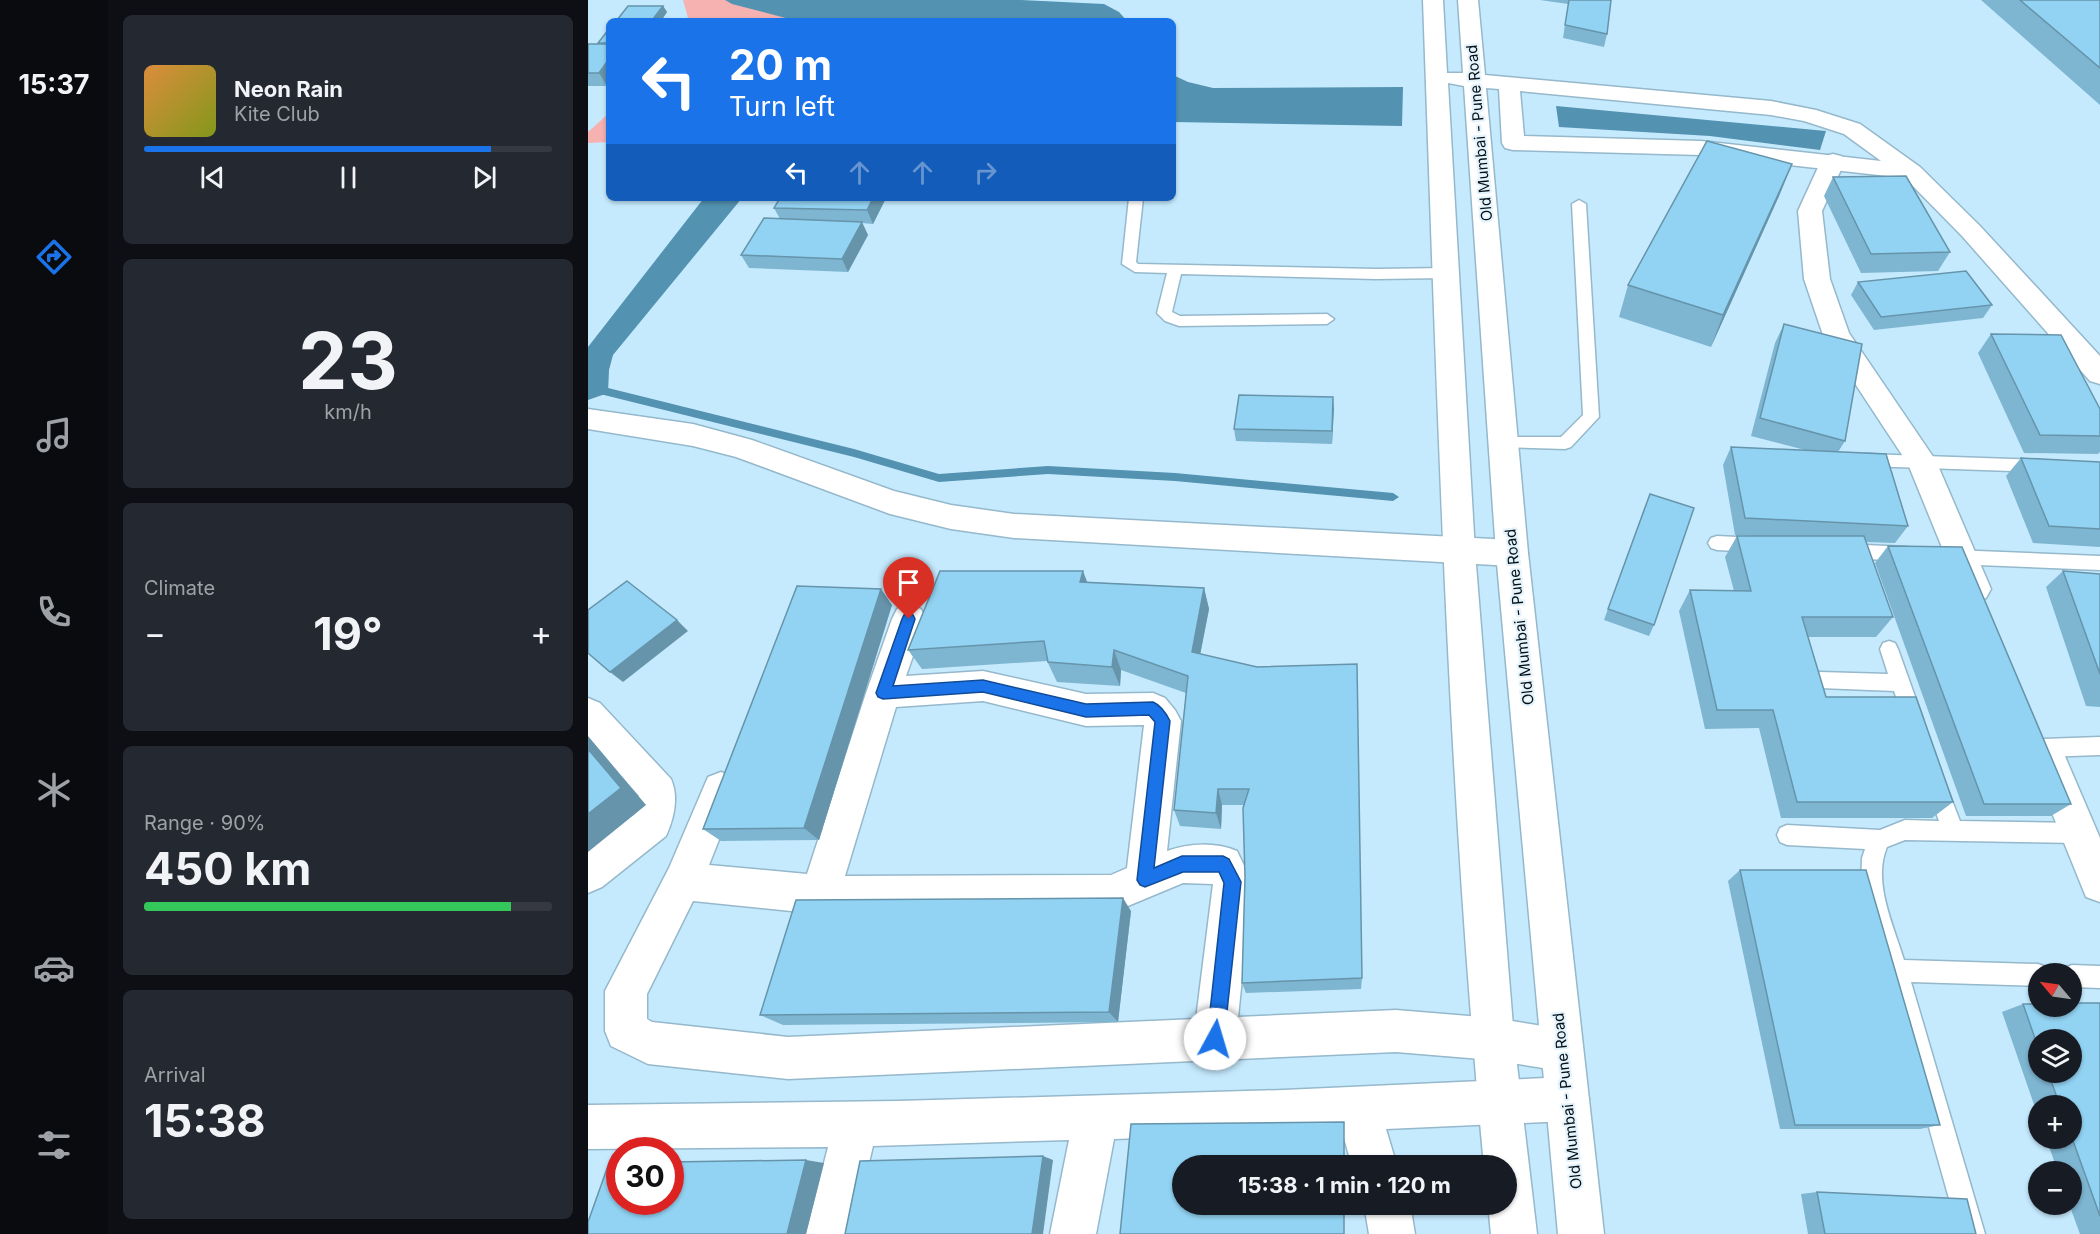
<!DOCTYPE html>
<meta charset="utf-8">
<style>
body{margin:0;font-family:Inter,sans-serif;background:#242831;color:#f1f3f6;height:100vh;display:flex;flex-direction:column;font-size:22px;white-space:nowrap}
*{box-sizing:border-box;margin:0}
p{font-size:20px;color:#9ea1a6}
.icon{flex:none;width:33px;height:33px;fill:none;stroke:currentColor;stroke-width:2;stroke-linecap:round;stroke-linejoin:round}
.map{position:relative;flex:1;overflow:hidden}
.side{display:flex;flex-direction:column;gap:15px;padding:15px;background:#0d0f14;width:480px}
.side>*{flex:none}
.banner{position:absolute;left:18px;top:18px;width:570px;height:183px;border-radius:9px;box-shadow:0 2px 4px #0004;background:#1a73e8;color:#fff;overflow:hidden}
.needle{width:39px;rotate:299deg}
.buttons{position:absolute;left:1440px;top:963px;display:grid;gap:12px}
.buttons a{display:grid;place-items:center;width:54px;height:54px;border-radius:50%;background:#171b24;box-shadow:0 2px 4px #0004;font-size:30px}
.speed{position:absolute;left:18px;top:1137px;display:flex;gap:12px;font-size:30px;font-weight:700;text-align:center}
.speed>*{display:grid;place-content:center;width:78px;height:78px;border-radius:50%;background:#171b24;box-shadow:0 2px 4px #0004;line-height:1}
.speed .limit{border:9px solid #d22;background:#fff;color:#111}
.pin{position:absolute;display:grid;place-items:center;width:51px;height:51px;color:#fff;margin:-62px -26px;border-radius:50% 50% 50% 0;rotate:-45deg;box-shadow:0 0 6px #0007}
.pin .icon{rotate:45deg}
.me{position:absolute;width:66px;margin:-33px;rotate:6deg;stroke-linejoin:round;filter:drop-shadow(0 0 4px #0008)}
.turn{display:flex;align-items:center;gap:21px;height:126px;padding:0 24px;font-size:27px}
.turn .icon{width:78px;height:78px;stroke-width:2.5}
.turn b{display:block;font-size:42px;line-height:51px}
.lanes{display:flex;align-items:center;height:57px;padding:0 24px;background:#0003;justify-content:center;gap:30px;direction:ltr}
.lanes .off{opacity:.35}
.big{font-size:45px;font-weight:700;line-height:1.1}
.side .card{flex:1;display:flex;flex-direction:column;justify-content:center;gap:9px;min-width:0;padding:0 21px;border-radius:9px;background:#242831}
.side .dial{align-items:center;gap:0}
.dial b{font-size:78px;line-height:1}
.song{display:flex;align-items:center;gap:18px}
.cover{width:72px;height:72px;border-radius:9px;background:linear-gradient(135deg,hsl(30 70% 55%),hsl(70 70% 35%))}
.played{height:6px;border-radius:3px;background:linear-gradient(90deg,#1a73e8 85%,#363941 85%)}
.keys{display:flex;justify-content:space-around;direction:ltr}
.heat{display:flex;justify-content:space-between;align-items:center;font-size:33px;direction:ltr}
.charge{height:9px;border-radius:4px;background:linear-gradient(90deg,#34c759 90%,#363941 0)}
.trip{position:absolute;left:584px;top:1155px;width:345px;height:60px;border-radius:30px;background:#171b24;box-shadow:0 2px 4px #0004;font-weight:700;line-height:60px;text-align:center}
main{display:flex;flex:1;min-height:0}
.dock{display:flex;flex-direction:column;width:108px;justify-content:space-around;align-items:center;background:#090b0e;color:#9ea1a6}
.dock .icon{width:42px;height:42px}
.dock .on{color:#1a73e8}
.dock b{font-size:27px;color:#f1f3f6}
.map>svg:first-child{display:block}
.green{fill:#f5b2b1}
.water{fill:#5392b1}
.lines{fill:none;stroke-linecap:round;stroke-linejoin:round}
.stream{fill:#5392b1;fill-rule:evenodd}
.lane-casing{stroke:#95b8cb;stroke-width:3}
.street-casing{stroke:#95b8cb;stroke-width:3}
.secondary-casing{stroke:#95b8cb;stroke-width:3}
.lane{fill:#fff;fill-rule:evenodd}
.street{fill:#fff;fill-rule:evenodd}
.secondary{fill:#fff;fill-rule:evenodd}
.wall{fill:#7eb5d1;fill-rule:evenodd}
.shaded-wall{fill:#6694aa}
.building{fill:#92d3f3;stroke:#6694aa;stroke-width:1.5}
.route{fill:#1a73e8;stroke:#114b97;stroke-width:1.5}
.labels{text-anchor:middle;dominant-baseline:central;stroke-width:4.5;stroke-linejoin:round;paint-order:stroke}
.street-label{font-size:15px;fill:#030f16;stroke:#e5f4fc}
</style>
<main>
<nav class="dock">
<b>15:37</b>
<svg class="icon on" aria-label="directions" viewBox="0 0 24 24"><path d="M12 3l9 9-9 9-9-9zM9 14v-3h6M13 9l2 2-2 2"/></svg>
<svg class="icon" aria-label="music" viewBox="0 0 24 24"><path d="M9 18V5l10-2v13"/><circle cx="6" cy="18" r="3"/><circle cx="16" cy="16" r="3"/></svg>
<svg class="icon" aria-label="phone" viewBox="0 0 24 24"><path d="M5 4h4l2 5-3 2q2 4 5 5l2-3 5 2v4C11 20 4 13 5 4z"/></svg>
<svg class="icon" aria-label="climate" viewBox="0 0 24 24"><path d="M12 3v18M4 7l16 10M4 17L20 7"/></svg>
<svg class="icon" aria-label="car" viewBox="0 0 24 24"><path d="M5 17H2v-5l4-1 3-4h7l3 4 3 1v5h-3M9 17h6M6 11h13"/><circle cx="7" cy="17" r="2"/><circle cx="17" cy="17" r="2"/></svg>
<svg class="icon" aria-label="filters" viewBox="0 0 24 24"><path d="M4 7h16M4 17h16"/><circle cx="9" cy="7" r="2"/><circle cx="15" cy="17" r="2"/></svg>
</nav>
<section class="side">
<div class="card">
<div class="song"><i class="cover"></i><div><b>Neon Rain</b><p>Kite Club</p></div></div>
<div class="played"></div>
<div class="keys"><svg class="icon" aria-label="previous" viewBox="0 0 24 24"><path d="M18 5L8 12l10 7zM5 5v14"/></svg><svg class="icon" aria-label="pause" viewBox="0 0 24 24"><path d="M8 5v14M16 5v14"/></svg><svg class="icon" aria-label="next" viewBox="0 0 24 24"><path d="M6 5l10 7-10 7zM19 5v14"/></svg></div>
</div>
<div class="card dial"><b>23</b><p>km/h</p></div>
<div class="card"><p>Climate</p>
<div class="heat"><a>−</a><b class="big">19°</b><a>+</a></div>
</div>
<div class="card"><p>Range · 90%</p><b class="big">450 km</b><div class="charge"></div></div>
<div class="card"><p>Arrival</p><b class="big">15:38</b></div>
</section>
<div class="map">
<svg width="1512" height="1234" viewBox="0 0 1512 1234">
<rect width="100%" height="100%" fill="#c5eafe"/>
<!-- green -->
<g class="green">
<path d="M95 0H392L372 21H98L100 18Z"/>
<path d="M21 113V142L0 143V132Z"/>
</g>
<!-- water -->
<g class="water">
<path d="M137 0H433L516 4 531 12 539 21H209L144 4Z"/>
<path d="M585 75 600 82 625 88 815 87 814 126 585 122Z"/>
<path d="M968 106 1238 131 1232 150 1122 136 971 127Z"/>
<path d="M116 198H154L25 355 21 370 20 393 0 400V347Z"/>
</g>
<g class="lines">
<!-- stream -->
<path class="stream" d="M0 383 266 449 351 474 460 466 587 473 805 493 811 497 805 501 587 481 460 474 351 482 266 457 0 391Z"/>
<defs>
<g id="lane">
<path d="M541 198H555L548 262 550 264 788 269 858 268 865 273 858 278 788 279 593 274 584 312 592 316 739 314 746 319 739 324 591 326 577 321 569 313 579 273 547 272 534 264Z"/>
<path d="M991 200 998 204 1011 417 983 447 977 449 909 447 907 443 909 439 915 437H973L995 415 984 204Z"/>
<path d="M1278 454 1451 460 1457 462 1459 466 1457 470 1451 472 1278 466 1272 464 1270 460 1272 456Z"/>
<path d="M1129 536 1170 538 1176 540 1179 545 1176 550 1170 552 1129 550 1123 548 1120 543 1123 538Z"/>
<path d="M1257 544 1319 547 1325 549 1328 554 1325 559 1319 561 1257 558 1251 556 1248 551 1251 546Z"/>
<path d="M1365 550 1512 556V570L1365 564 1359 562 1356 557 1359 552Z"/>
<path d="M1301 641 1307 643 1310 649 1335 719 1332 725 1325 728 1318 725 1306 691 1232 688 1225 686 1223 680 1225 674 1232 672 1300 674 1292 649 1295 643Z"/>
<path d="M1512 737V755L1455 757 1448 754 1445 748 1448 742 1455 739Z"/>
<path d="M1349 778 1356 780 1372 821 1491 823 1498 826 1501 833 1498 840 1491 843 1317 840 1299 847C1284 882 1306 926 1316 960L1450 964 1458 967 1461 974H1450V986L1323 982 1397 1234H1371L1273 886 1274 858 1277 849 1199 845 1192 842 1189 835 1192 828 1199 825 1292 830 1317 820 1351 821 1339 787 1342 780Z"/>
<path d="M1484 965 1512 966V988L1484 987V974H1474L1476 968Z"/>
</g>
<g id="street">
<path d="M1245 154 1253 156 1257 161 1234 211 1242 279 1261 333 1348 461 1403 589 1398 598 1387 602 1376 598 1371 589 1320 464 1235 335 1216 279 1210 211 1233 161 1237 156Z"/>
<path d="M0 409 105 424 164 440 306 491 363 505 426 514 924 540 935 544 940 553 935 562 924 566 426 538 363 529 302 514 148 457 105 446 0 429Z"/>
<path d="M321 605 333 609 338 619 318 676 395 671 498 694 565 693 577 698 587 710 593 721 579 851C601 843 627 842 649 851L664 882 650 1017 808 1010 905 1018 973 1029 988 1035 994 1050 988 1065 973 1071 905 1060 808 1052 200 1079 60 1064 23 1046 17 1031V991L81 868 120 777 133 772 146 777 151 789 121 865 219 874 278 693 304 619 309 609ZM395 701 498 726 556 725 539 868 523 875 257 876 308 707ZM595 883 625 884 608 1019 200 1037 64 1022 59 1019V994L105 901 232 914 523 913Z"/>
<path d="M0 698 12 703 83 779C91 797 86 818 78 836L14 887 0 893V850L48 813 51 796 0 739Z"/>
<path d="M1463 749 1476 754 1512 838V902L1498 897 1445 766 1450 754Z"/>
<path d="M979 1077 994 1084 1001 1099 994 1114 979 1121 798 1129 809 1166H764L754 1131 526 1139 508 1234H462L481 1140 285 1146 264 1234H218L240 1147 0 1149V1105L310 1101 696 1090Z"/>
<path d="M776 1204H822L827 1234H781Z"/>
</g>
<path id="secondary" d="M835 0H855L859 73H875L870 0H890L897 75 1183 101 1228 110 1272 124 1332 167 1392 226 1512 356V384L1502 381 1374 236 1317 178 1113 155 925 150 917 148 914 143 911 89 898 88 940 553 1016 1234H970L908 553 876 86 860 83 887 552 926 1039 949 1234H903L900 1204H918V1166H896C859 778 849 389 835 0ZM932 91 1183 115 1216 121 1256 134 1293 161 1113 141 936 136Z"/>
</defs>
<!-- lane casing -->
<use href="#lane" class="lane-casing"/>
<!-- street casing -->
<use href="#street" class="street-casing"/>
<!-- secondary casing -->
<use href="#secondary" class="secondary-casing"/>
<!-- lane -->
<use href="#lane" class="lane"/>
<!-- street -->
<use href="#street" class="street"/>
<!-- secondary -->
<use href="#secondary" class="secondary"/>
</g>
<!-- wall -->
<g class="wall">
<path d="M952 0H1023L1019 34 1016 47 975 38 980 4Z"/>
<path d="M1393 0H1512V105Z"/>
<path d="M75 6 79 12 73 21H30L29 20Z"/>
<path d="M21 29V83L19 86H0V44H10Z"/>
<path d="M1204 164 1191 196 1123 347 1031 317 1040 285Z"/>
<path d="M1245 177 1362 252 1350 271 1273 273 1236 196Z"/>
<path d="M298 198 285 224 274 223 280 235 260 272 161 268 153 255 192 219 186 208Z"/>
<path d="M1270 282 1404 305 1395 318 1286 330 1263 295Z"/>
<path d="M1196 324 1257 441 1250 452 1320 526 1307 543 1278 542 1305 617 1288 637H1220L1238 697 1365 802 1344 818H1193L1171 728 1117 729 1091 611 1102 590 1146 591 1137 557 1149 536H1161L1147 535 1135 465 1143 447 1217 450 1163 436 1187 343Z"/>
<path d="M1403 334 1512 409V452L1510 454 1436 453 1390 353Z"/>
<path d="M745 397 744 444 648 441 646 429Z"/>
<path d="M1433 458 1512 462V547L1445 543 1418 476Z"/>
<path d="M1057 506 1066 625 1061 636 1016 620Z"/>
<path d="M1300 546 1483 804 1463 816H1378L1287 563Z"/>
<path d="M1475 571 1512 574V707L1498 706 1458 587Z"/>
<path d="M500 582 616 588 621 609 612 654 774 978 773 989 658 993 654 983 657 877 656 805H634L633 829 592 826 586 810 598 693 533 670 532 686 469 682 459 661 334 669 320 650Z"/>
<path d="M304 605 231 840 133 841 115 829Z"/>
<path d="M1152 870 1352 1125 1332 1129H1192L1140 881Z"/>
<path d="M543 911 530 1022 195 1025 172 1015Z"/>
<path d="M1512 1003V1234H1492L1481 1204H1484V1172H1470L1458 1138H1484V1106H1450V1116L1414 1012 1435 1004ZM1450 1040 1484 1072H1450Z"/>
<path d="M1229 1192 1388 1234H1220L1213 1194Z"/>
</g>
<!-- shaded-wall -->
<g class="shaded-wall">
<path d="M75 6 79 12 73 21H66L65 19Z"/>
<path d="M21 59V83L19 86 11 73Z"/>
<path d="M1204 164 1191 196 1123 347 1135 315Z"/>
<path d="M285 198H298L285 224 279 210Z"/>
<path d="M274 222 280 235 260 272 254 259Z"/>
<path d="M745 397 746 410 744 444V431Z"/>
<path d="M495 571 503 592 492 582Z"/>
<path d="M616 588 621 609 609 671 604 652Z"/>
<path d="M293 589 304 605 231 840 216 828Z"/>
<path d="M89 620 100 631 35 682 22 672Z"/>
<path d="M526 650 533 670 532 686 524 667Z"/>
<path d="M0 736 58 805 0 852Z"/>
<path d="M630 789 634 805 633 829 628 813Z"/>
<path d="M535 898 543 911 530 1022 521 1012Z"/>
<path d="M455 1156 465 1160 455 1234H444Z"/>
<path d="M218 1160 236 1163 218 1234H199Z"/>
</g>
<!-- building -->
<g class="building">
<path d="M981 0H1023L1019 34 977 25Z"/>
<path d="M1432 0H1512V68Z"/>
<path d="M40 6H75L65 19 29 20Z"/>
<path d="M21 29V43H10Z"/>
<path d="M0 44H21V59L11 73H0Z"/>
<path d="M1119 141 1204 164 1135 315 1040 285Z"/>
<path d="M1318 176 1362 252 1283 254 1245 177Z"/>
<path d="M192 198H285L279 210 186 208Z"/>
<path d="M176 218 274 222 254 259 153 255Z"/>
<path d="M1378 271 1404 305 1293 317 1270 282Z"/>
<path d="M1196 324 1274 344 1257 441 1172 418Z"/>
<path d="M1403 334 1473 335 1512 409V436L1452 435Z"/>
<path d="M651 395 745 397 744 431 646 429Z"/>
<path d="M1143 447 1298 454 1320 526 1157 518Z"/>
<path d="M1433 458 1512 462V529L1461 526Z"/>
<path d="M1062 494 1106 508 1066 625 1020 609Z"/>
<path d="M1149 536H1276L1305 617H1214L1238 697H1328L1365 802H1209L1185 710H1129L1102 590 1163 591Z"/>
<path d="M1300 546 1374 547 1483 804H1396Z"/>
<path d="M352 571H495L492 582 616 588 604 652 669 667 769 664 774 978 654 983 657 877 655 808 661 789H630L628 813 586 810 600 676 526 650 524 667 460 662 456 641 320 650Z"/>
<path d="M1475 571 1512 574V674Z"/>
<path d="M39 581 89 620 22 672 0 653V610Z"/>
<path d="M209 586 293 589 216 828 115 829Z"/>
<path d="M0 749 33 788 0 814Z"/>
<path d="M1152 870H1278L1352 1125H1207Z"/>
<path d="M535 898 521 1012 172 1015 208 900Z"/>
<path d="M1484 1003H1512V1216L1484 1138V1106H1472L1460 1072H1484V1040H1450V1047L1435 1004H1450V1006H1484Z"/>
<path d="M756 1122V1166H594V1204H756V1234H532L543 1124Z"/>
<path d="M455 1156 444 1234H257L272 1161Z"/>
<path d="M218 1160 199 1234H0V1222L21 1163H32V1202H82V1162Z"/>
<path d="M1229 1192 1379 1199 1388 1234H1237Z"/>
</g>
<!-- route -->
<path class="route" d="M321 614 325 615 327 619 305 686 395 680 498 704 565 702C572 705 578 713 582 721L566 868 594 856H635L641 859 653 882 636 1039 634 1045 627 1048 621 1045 619 1039 636 883 631 872H595L557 887 552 885 549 880 567 722 561 715 498 717 395 692 295 699 290 697 288 693 314 619 316 615Z"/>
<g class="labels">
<!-- street labels -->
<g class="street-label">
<text transform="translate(891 133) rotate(-95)">Old Mumbai - Pune Road</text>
<text transform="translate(931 617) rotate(-96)">Old Mumbai - Pune Road</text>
<text transform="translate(979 1101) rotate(-96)">Old Mumbai - Pune Road</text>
</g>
</g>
</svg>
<div class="buttons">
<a><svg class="needle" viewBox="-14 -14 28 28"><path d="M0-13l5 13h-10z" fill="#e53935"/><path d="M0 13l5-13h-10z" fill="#9ea1a6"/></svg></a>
<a><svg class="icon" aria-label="layers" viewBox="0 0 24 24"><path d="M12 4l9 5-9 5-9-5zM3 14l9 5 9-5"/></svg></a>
<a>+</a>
<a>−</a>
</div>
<div class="speed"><div class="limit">30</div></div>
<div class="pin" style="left:321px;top:619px;background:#d93025"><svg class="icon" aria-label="arrive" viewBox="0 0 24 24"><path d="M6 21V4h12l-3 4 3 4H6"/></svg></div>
<svg class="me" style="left:627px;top:1039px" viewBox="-20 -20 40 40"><circle r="19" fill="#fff"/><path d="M0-13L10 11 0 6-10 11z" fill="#1a73e8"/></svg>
<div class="trip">15:38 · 1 min · 120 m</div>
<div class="banner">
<div class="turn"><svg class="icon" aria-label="left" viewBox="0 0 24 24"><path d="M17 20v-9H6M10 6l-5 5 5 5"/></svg><div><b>20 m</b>Turn left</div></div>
<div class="lanes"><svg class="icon" aria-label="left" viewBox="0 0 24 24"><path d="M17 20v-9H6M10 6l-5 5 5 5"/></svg><svg class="icon off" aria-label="ahead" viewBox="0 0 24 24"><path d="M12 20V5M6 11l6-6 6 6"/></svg><svg class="icon off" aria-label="ahead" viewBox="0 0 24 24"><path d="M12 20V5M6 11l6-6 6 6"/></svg><svg class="icon off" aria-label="right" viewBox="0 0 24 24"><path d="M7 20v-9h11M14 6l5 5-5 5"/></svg></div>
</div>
</div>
</main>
